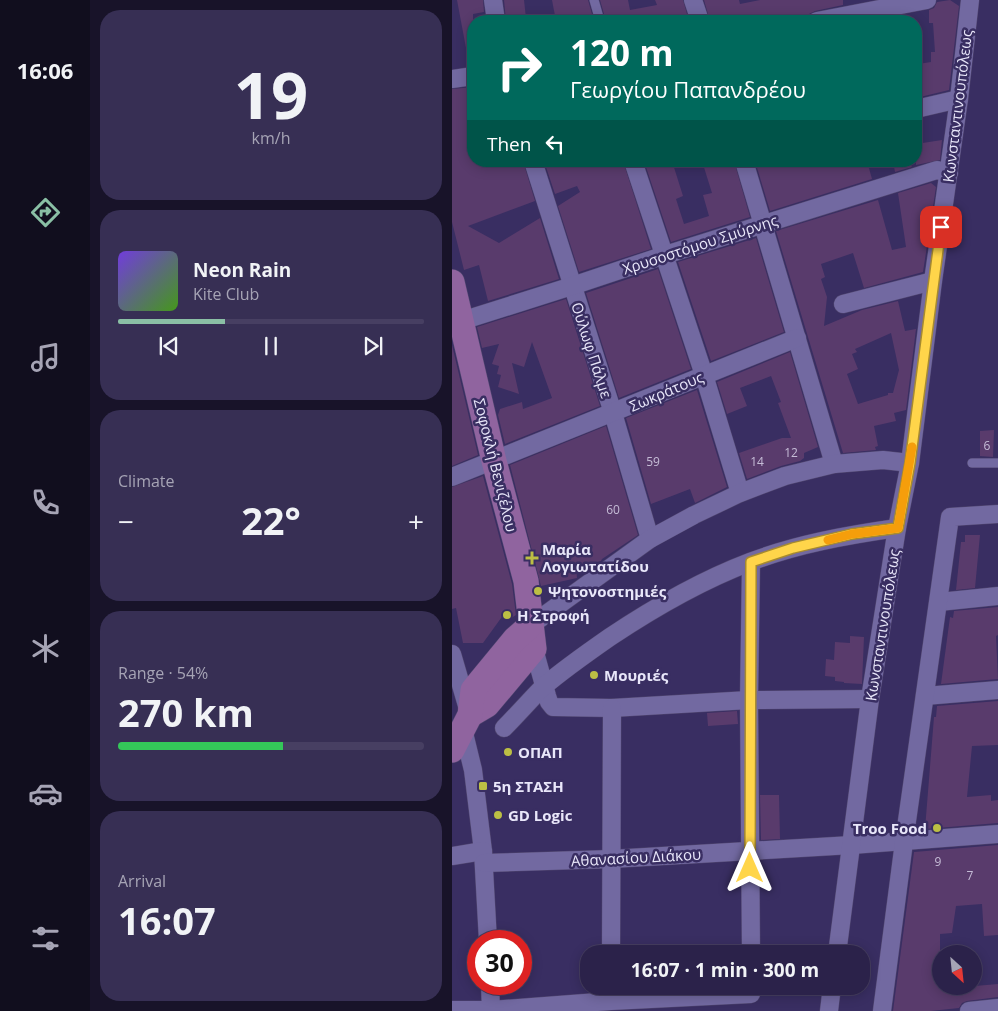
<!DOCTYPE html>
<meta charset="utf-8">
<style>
body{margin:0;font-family:"Open Sans",sans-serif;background:#372f54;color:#f1f3f6;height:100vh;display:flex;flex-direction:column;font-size:19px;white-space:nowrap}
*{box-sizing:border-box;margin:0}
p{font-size:16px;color:#a6a4b5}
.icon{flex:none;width:28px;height:28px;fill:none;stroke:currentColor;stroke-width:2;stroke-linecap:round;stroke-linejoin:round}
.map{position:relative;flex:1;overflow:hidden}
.side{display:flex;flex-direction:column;gap:10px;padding:10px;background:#181329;width:362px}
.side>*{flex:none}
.hud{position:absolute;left:15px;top:15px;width:455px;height:152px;border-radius:20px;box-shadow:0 2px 12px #0003,0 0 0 1px #473f62;background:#00695c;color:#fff;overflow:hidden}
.needle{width:32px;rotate:153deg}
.buttons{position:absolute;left:480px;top:945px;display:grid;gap:10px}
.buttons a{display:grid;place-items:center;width:50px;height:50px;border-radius:50%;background:#2b224a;box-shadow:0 2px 12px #0003,0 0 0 1px #473f62;font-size:25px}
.speed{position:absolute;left:15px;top:930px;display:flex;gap:10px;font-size:25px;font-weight:700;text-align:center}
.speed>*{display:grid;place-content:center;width:65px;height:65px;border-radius:50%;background:#2b224a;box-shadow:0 2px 12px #0003,0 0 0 1px #473f62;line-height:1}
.speed .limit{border:8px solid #d22;background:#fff;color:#111}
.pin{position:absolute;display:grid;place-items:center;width:42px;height:42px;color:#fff;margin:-21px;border-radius:10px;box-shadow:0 2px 8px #0006}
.me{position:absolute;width:55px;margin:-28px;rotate:0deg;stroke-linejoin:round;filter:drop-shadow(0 0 4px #0008)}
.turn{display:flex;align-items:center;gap:18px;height:105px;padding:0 20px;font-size:22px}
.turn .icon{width:65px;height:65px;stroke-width:2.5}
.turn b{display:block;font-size:35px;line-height:42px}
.then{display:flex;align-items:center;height:48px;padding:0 20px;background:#0003;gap:10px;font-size:19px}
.big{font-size:38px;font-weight:700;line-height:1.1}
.side .widget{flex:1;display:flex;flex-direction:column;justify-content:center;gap:8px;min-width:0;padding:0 18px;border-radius:20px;background:#372f54}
.side .dial{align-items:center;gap:0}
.dial b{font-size:65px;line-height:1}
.song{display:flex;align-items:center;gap:15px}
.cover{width:60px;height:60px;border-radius:8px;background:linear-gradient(135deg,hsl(260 70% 55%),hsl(100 70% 35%))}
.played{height:5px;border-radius:2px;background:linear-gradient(90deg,#8abfa5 35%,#473f62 35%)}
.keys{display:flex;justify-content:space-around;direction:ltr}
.heat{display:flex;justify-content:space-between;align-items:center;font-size:28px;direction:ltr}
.charge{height:8px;border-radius:4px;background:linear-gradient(90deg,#34c759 54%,#473f62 0)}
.trip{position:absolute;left:128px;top:945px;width:290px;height:50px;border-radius:20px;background:#2b224a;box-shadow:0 2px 12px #0003,0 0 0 1px #473f62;font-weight:700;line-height:50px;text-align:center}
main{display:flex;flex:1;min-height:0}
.tabs{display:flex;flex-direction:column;width:90px;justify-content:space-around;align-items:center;background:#110e1e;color:#a6a4b5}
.tabs .icon{width:35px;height:35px}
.tabs .selected{color:#8abfa5}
.tabs b{font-size:22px;color:#f1f3f6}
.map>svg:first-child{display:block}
.building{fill:#593b6c;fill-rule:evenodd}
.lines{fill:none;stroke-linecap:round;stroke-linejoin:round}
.lane-casing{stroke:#514770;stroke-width:10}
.street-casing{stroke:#514770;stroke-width:19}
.secondary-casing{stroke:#514770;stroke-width:26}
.lane{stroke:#7269a1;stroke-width:9}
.street{stroke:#7269a1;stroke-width:18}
.secondary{stroke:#90649f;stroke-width:25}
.route-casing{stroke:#a68a30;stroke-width:12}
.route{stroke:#ffd54a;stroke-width:9}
.slow{stroke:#f59e0b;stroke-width:9}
.poi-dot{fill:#bcbf44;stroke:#392e62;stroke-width:2}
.labels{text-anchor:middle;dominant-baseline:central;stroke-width:5;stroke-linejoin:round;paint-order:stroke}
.number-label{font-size:12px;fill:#c5bcd6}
.street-label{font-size:15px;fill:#e9e7fa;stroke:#392e62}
.poi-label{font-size:15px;font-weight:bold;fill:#e9e7fa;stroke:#392e62;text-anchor:start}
</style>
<main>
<nav class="tabs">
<b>16:06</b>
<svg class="icon selected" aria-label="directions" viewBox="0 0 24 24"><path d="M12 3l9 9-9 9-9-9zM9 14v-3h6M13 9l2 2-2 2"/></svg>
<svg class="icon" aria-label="music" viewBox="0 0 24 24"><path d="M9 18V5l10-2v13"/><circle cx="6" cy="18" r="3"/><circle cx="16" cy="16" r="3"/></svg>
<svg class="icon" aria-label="phone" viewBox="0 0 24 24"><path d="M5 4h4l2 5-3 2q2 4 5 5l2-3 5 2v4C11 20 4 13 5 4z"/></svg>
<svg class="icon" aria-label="climate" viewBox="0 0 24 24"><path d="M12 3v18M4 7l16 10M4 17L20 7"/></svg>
<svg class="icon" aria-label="car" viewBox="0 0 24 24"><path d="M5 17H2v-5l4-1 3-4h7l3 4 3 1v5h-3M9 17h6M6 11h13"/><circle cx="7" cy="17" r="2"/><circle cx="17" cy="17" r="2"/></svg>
<svg class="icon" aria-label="filters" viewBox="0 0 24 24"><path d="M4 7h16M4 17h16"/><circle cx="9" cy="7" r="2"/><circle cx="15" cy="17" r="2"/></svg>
</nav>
<section class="side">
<div class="widget dial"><b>19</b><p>km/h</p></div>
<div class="widget">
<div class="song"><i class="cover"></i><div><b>Neon Rain</b><p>Kite Club</p></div></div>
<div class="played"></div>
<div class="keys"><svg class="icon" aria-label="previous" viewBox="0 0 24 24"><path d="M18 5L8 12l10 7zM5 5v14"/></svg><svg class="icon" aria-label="pause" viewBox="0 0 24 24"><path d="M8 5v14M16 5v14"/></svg><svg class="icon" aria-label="next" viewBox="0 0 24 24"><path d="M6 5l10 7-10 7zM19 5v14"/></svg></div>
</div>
<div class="widget"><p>Climate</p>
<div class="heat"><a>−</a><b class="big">22°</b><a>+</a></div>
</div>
<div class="widget"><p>Range · 54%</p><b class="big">270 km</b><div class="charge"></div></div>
<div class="widget"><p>Arrival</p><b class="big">16:07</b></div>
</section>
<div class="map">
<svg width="546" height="1011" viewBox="0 0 546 1011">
<rect width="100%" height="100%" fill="#392e62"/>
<!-- building -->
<g class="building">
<path d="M5 0H31L32 12 21 14V48H14Z"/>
<path d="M52 0H72L74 18 54 21Z"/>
<path d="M100 0H136L142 21H104Z"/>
<path d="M148 0H176L178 10 205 5 203 0H231L237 21H154Z"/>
<path d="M252 0H287L288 4 308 0H391V5L363 11 357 14 319 21H258Z"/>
<path d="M498 0 507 6 497 90 464 98V75H468L466 64 479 62V52H483L481 23H477V10L482 8 485 2Z"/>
<path d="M21 87V161H71L83 201 16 226 47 243 88 218 107 279 36 301 27 265 12 270 0 222V89Z"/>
<path d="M490 140 488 160 464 165V144Z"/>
<path d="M92 161H171L199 249 127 272 106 206 128 192 125 186 103 194Z"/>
<path d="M192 161H220L231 196 224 199 232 224 257 216 251 195 260 193 250 161H282L298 217 219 242Z"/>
<path d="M303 161H415L420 179 318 211Z"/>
<path d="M441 161H455L460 167 443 172Z"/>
<path d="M479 183 484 187 471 272 412 288 401 253 369 264 373 277 369 279 375 297 372 326 410 310 446 301 453 331 464 329 454 410 442 413 444 421 422 426 426 446 423 447 424 450 391 453 324 231 426 200 440 250 454 247 446 193ZM439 333 447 370 441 393H436V395L406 404 395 374 406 369 400 354 405 352 403 349Z"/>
<path d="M304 238 332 332 259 361 226 262Z"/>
<path d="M206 269 239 369 167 398 134 293Z"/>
<path d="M114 299 148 406 53 444 46 415 48 409 70 402 71 409 100 398 80 342 72 367 60 363 67 394 46 387 49 375 45 374 47 366 40 364 47 344 30 348 25 327Z"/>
<path d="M0 345 26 455 0 466Z"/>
<path d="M338 352 366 447 352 453V458L348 461 329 466 295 479 287 453 330 438H339L326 403 329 402 319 376 288 388 295 406 275 414 265 382Z"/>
<path d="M245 390 275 487 243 503 238 489 199 504 174 418Z"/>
<path d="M154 426 186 535 150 559 149 561 124 567 125 578 89 586 58 465Z"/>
<path d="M542 430 541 457 528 456V431Z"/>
<path d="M31 476 60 584 64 615 56 620 52 614 31 643H11L4 608 0 609V487Z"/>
<path d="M513 535H528L523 588 504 590 509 542H513Z"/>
<path d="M546 607V635L544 636 546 679 489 684 498 617 501 618 502 611Z"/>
<path d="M398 636 412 637 410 684 392 683V682L383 681V677L373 676 374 659 382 660 383 642 398 643Z"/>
<path d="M546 701V745L520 746 515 797 539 795V801L546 800V823L473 829 482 717H484L485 706Z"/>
<path d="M285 711 286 724 256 726 255 713Z"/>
<path d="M308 795H327L328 839 309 840Z"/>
<path d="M546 845V935L532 936 530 904 504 906 500 933 488 934V989L546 984V997L515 1001 510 1003 507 1008 479 1011H441L462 852Z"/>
</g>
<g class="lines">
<defs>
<g id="lane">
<path d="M142 0 148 21"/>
<path d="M520 463H546"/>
</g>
<g id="street">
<path d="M41 0 44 21"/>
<path d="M241 0 248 21"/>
<path d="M365 21 475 0"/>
<path d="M0 79 21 76"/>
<path d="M464 109 507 99"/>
<path d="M81 161 161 413 198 539"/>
<path d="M181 161 252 375 288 493"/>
<path d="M292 161 382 464"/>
<path d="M391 304 481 281"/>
<path d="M0 324 120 286 213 255 485 170 497 173"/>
<path d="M0 477 345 338"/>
<path d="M299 562 297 700 299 954"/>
<path d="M487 602 546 596"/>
<path d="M79 625 198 539 242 515 288 493 333 476 382 464 431 460 458 463"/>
<path d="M82 649 95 696 97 702 101 707 160 708 297 700 418 699"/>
<path d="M0 654 16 709"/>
<path d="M473 696 546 690"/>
<path d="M52 728C65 715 78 700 91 687 112 669 135 653 158 637 203 607 248 581 298 562 345 544 396 535 445 528"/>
<path d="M11 729 21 770 31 851 36 941"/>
<path d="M0 856 31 851"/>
<path d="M32 863 159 859 400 845 546 834"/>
<path d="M159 954 160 708"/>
<path d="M385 954 418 699 445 528 458 463 481 281 507 99 518 0"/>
<path d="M38 984 39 1011"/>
<path d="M0 1010H39L159 1001 299 994"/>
<path d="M377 1011 380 986"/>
<path d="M430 1011 452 842 498 517 546 514"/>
<path d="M517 1011 546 1008"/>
</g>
<g id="secondary">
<path d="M0 282 42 461 74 581 82 649 35 705 18 715"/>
<path d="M0 750 18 715 21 690 63 639 79 625"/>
</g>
</defs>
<!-- lane casing -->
<use href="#lane" class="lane-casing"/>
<!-- street casing -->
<use href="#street" class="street-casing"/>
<!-- secondary casing -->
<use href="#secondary" class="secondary-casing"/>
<!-- lane -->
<use href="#lane" class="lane"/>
<!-- street -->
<use href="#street" class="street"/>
<!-- secondary -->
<use href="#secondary" class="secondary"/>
</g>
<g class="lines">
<defs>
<path id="route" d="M298 868 299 562 341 548 400 534 446 528 458 463 489 227"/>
</defs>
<!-- route casing -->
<use href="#route" class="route-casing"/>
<!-- route -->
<use href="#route" class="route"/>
<!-- slow -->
<path class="slow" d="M376 540 400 534 446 528 460 447"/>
</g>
<!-- markers -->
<g class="poi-dot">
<path d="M77.5 550.5h5v5h5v5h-5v5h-5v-5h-5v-5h5z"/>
<circle cx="86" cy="591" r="5"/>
<circle cx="55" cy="615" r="5"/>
<circle cx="142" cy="675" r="5"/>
<circle cx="56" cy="752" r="5"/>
<rect x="26" y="781" width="10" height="10" rx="2.5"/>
<circle cx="46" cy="815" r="5"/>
<circle cx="485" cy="828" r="5"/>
</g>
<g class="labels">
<!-- number labels -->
<g class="number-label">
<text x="535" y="445">6</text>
<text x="339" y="452">12</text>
<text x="201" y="461">59</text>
<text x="305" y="461">14</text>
<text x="161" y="509">60</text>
<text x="486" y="861">9</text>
<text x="518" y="875">7</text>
</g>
<!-- street labels -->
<g class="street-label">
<text transform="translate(505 106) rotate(-83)">Κωνσταντινουπόλεως</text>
<text transform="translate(248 244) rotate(-18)">Χρυσοστόμου Σμύρνης</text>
<text transform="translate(140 350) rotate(72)">Ούλωφ Πάλμε</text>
<text transform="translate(214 391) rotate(-23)">Σωκράτους</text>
<text transform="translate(44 465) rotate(76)">Σοφοκλή Βενιζέλου</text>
<text transform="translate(430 625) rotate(-81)">Κωνσταντινουπόλεως</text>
<text transform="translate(184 857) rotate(-3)">Αθανασίου Διάκου</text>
</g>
<!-- poi labels -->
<g class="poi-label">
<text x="90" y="549">Μαρία<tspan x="90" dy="17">Λογιωτατίδου</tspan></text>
<text x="96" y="591">Ψητονοστημιές</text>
<text x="65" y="615">Η Στροφή</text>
<text x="152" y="675">Μουριές</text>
<text x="66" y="752">ΟΠΑΠ</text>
<text x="41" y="786">5η ΣΤΑΣΗ</text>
<text x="56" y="815">GD Logic</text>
<text x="475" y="828" text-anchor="end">Troo Food</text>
</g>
</g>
</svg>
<div class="buttons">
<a><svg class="needle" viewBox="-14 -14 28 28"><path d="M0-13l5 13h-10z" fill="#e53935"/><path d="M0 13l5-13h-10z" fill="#a6a4b5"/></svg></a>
</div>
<div class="speed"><div class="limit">30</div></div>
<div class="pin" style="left:489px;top:227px;background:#d93025"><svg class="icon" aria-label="arrive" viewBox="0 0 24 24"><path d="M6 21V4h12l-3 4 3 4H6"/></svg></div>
<svg class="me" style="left:298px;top:868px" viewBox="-20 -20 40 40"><path d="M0-17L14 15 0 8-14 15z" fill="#ffd54a" stroke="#fff" stroke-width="4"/></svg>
<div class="trip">16:07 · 1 min · 300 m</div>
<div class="hud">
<div class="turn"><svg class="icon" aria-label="right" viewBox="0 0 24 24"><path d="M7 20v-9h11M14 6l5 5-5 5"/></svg><div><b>120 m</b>Γεωργίου Παπανδρέου</div></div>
<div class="then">Then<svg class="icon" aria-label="left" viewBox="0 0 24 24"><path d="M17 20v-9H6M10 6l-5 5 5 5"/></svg></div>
</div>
</div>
</main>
